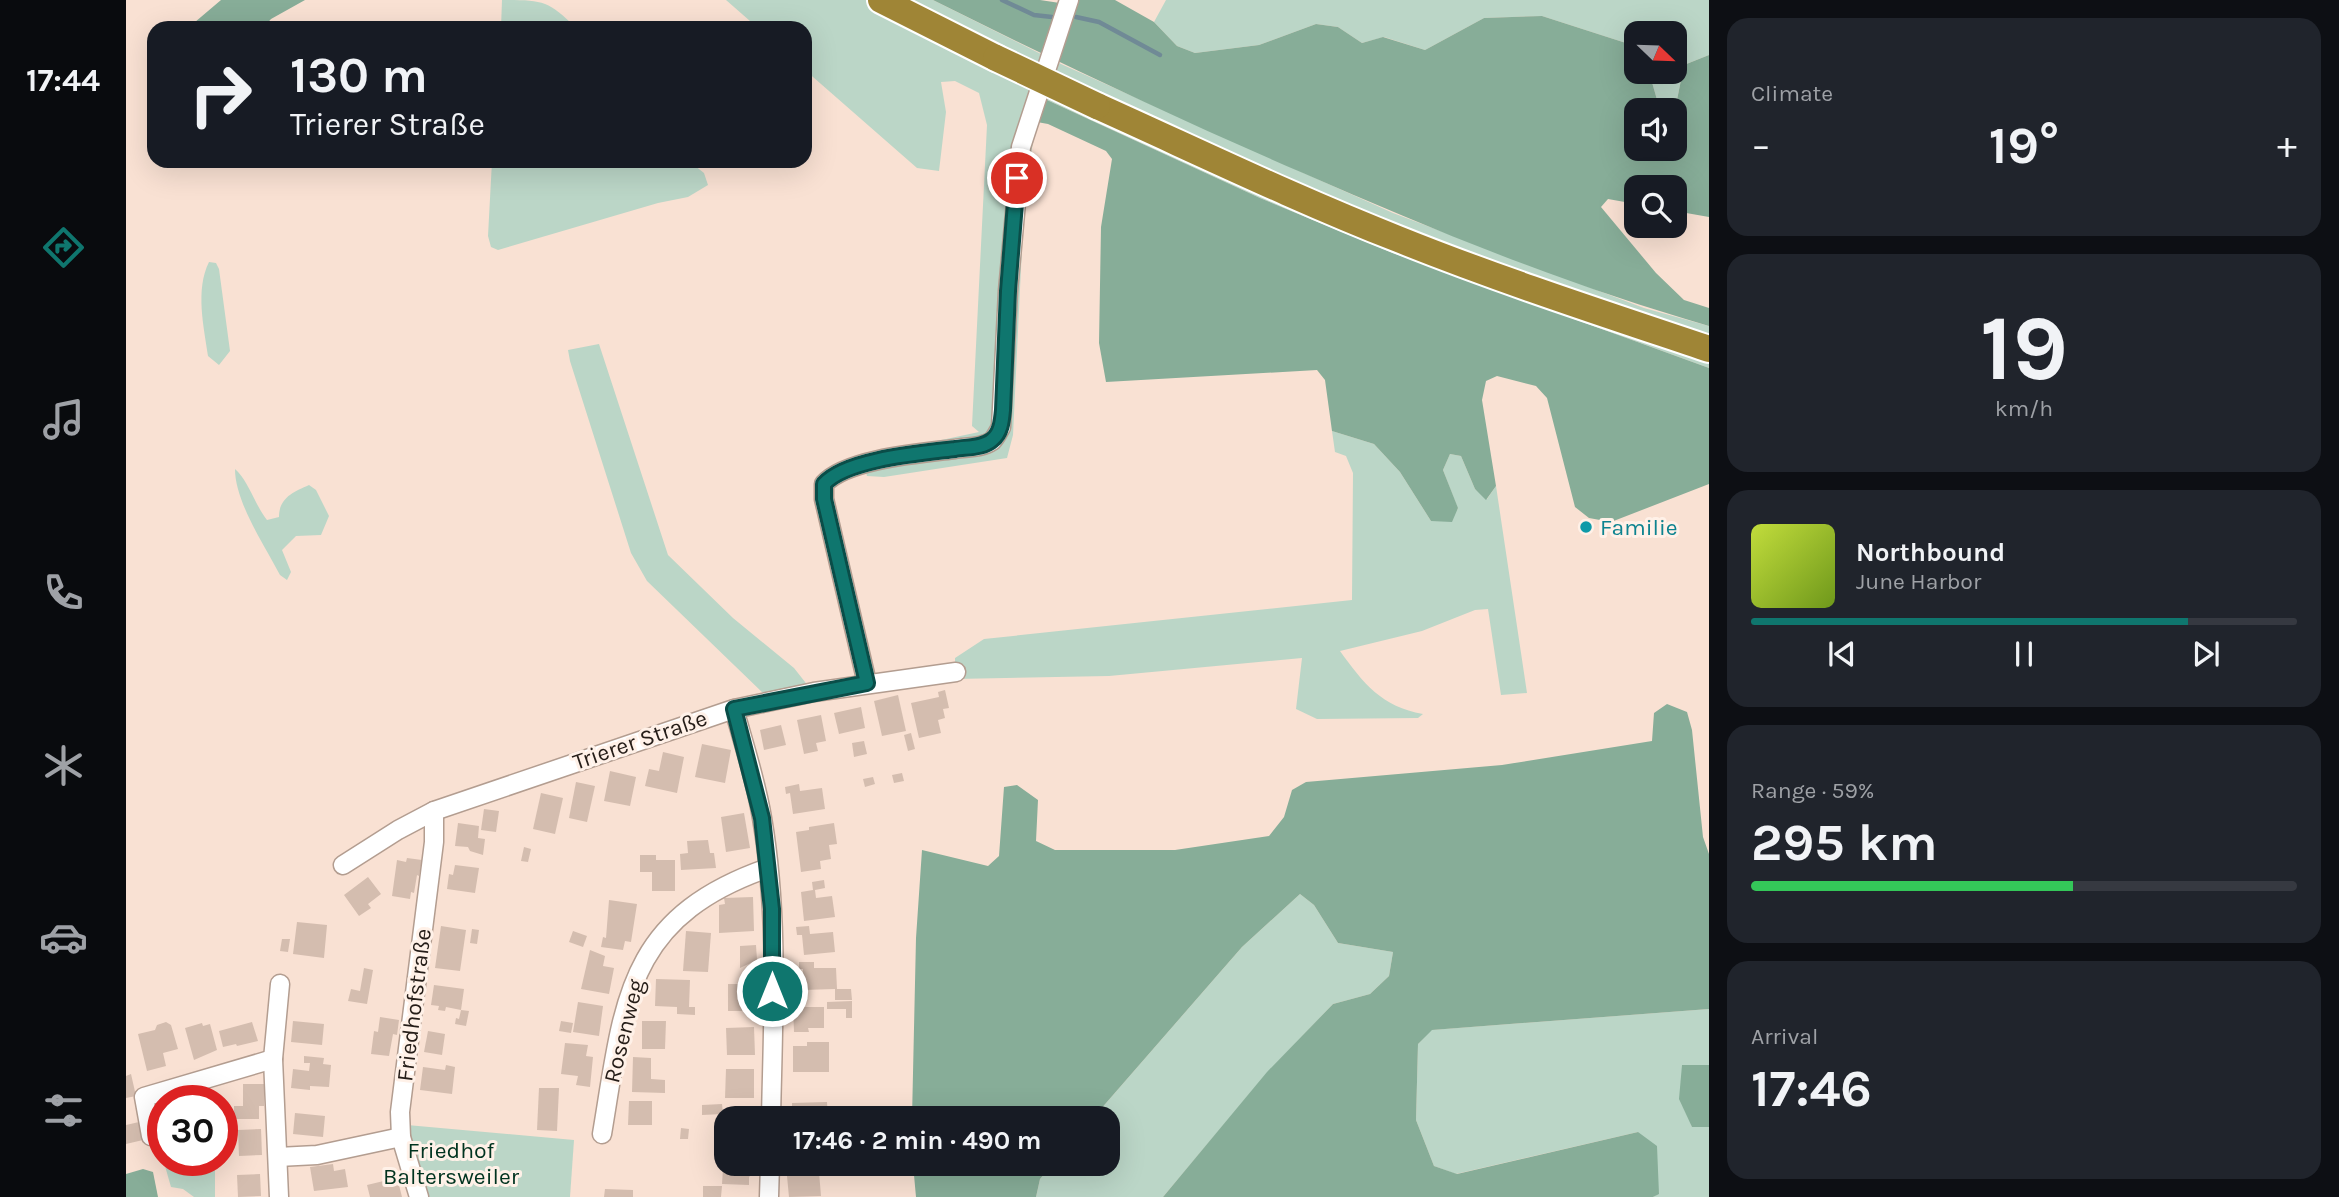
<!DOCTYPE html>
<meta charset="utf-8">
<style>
body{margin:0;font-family:Karla,sans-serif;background:#20242c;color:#f1f3f6;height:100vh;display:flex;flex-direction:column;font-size:26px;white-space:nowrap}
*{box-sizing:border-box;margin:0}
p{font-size:23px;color:#9ea1a6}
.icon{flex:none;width:38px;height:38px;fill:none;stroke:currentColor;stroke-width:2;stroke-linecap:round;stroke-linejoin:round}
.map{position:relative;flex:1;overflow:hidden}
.panel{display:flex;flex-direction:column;gap:18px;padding:18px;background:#0d0f14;width:630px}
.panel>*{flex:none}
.hud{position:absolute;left:21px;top:21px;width:665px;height:147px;border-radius:21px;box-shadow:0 7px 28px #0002;background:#171b24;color:#f1f3f6;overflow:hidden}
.needle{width:46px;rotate:113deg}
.buttons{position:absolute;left:1498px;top:21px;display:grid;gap:14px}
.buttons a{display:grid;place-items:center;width:63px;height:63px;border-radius:14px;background:#171b24;box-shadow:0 7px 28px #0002;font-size:35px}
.speed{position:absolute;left:21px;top:1085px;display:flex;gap:14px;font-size:35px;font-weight:700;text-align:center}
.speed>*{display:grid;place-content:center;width:91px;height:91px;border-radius:50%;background:#171b24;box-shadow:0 7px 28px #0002;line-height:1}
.speed .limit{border:10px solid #d22;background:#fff;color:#111}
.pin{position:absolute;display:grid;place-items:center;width:60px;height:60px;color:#fff;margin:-30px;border:4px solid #fff;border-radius:50%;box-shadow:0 2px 7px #0007}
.me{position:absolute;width:77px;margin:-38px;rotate:0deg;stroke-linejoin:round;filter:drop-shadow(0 0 5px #0008)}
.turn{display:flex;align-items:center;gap:24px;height:147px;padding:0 28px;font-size:32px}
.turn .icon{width:91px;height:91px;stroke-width:2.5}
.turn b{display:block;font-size:49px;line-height:60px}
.big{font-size:52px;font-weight:700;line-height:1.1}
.panel .tile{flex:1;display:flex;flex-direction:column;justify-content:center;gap:10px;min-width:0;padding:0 24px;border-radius:21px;background:#20242c}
.panel .dial{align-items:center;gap:0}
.dial b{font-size:91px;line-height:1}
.song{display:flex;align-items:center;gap:21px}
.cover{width:84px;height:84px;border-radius:10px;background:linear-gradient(135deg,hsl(70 70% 55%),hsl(80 70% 35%))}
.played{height:7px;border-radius:4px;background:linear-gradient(90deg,#0f766e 80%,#363941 80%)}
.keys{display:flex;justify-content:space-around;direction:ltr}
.heat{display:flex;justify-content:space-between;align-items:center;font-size:38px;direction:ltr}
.charge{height:10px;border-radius:5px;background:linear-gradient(90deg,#34c759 59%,#363941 0)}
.trip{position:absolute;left:588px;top:1106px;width:406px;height:70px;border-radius:21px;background:#171b24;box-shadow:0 7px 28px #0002;font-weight:700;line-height:70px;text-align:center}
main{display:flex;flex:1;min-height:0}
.menu{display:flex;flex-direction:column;width:126px;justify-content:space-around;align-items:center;background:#090b0e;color:#9ea1a6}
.menu .icon{width:49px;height:49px}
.menu .current{color:#0f766e}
.menu b{font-size:32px;color:#f1f3f6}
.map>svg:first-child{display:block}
.green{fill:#bbd6c7}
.forest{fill:#87ad98}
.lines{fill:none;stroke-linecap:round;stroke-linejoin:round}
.stream{stroke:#708a96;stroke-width:4.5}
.building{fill:#d4bdaf}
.minor-casing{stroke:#b39d90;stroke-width:21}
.highway-casing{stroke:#fff;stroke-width:30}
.minor{stroke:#fff;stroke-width:18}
.highway{stroke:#9f8536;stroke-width:26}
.highway-bridge-casing{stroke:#fff;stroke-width:30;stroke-linecap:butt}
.highway-bridge{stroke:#9f8536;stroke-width:26}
.route-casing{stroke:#0a4d48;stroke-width:18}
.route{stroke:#0f766e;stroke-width:12}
.culture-dot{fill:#0f9aa8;stroke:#fff1e8;stroke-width:2.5}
.labels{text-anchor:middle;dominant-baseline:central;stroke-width:6;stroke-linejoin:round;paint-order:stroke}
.culture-label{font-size:23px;fill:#0d838f;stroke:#fff1e8;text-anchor:start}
.street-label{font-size:23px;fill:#251d18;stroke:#fff1e8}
.park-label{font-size:23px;fill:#00331f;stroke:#fff1e8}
</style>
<main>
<nav class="menu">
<b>17:44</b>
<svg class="icon current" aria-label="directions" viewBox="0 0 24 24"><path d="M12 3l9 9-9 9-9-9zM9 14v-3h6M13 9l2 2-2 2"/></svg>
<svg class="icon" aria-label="music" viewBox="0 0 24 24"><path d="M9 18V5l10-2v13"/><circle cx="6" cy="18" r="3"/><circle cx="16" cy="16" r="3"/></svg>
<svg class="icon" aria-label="phone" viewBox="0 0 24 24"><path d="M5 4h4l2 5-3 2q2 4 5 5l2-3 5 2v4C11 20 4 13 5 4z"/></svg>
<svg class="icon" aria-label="climate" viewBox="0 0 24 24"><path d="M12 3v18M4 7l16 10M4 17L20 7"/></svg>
<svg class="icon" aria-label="car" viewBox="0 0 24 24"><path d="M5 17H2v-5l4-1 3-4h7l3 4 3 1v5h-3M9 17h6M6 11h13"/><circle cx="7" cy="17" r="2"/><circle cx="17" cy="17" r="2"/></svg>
<svg class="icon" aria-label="filters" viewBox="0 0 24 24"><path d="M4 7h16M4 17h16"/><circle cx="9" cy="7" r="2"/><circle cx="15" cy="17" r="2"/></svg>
</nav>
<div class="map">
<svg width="1583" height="1197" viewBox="0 0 1583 1197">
<rect width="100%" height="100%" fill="#f9e1d3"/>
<!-- green -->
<g class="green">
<path d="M376 0C416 0 422 0 450 28H375Z"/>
<path d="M600 0H807L935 64 1267 213 1518 308 1583 326V368L1267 253 1134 198 921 100 911 122 899 185 887 435 881 458 758 477 741 476 736 457 853 432 846 426 861 125 853 93 829 81 815 82 820 112 813 171 791 168 679 70V28H632Z"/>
<path d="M1040 0H1583V55L1558 65 1549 110H1534L1523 72H1549V33H1510V53L1503 44 1416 16 1358 18 1299 50 1258 37 1236 43 1212 27 1190 24 1133 45 1069 53 1051 46 1028 22Z"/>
<path d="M366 161H563L578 173 582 185 562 197 532 203 372 250 365 247 362 236Z"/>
<path d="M83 262 90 263 93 269 104 351 93 365 82 356C78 327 69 290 83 262Z"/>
<path d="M473 344 542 555 607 618 668 668 683 687 640 696 521 581 505 553 444 361 442 350Z"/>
<path d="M1206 431 1248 444 1274 472 1305 521 1332 509 1317 470 1324 454 1335 456 1349 489 1361 499 1370 486 1401 693 1375 695 1362 609 1349 610 1296 631 1214 651C1237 683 1256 707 1297 714L1292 718 1191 719 1170 709 1176 658 983 676 829 679V658L858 639 1226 600 1227 473 1220 456 1209 452Z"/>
<path d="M109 469C122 480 129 505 141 520L153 517C153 498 167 492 183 485L190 490 203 516 195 535 170 536 156 550 165 572 161 580 154 575C139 546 109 502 109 469Z"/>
<path d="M1174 894 1188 905 1212 943 1267 952 1263 976 1244 994 1207 1004 1141 1073 1037 1197H910L914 1179 927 1164H982V1118H967L1116 947Z"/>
<path d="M1583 1009V1065H1556L1566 1127H1583V1197H1527L1533 1193 1512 1132 1330 1174 1308 1166 1290 1120 1292 1044 1305 1030Z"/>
<path d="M281 1125 448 1140 444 1197H297Z"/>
<path d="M89 1161V1197H68L57 1189 45 1187 39 1166Z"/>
</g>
<!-- forest -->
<g class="forest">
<path d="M95 0H179L145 19 137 28H62Z"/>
<path d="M807 0H914L947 5 949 0H989L1028 22 1051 46 1069 53 1133 45 1190 24 1212 27 1236 43 1257 37 1299 50 1358 18 1416 16 1503 44 1510 53V72H1523L1534 110H1510V149H1549V110L1558 65 1583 55V217L1549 211V187H1510V204L1482 199 1475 207 1530 273 1558 300 1583 308V326C1444 286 1309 231 1177 173 1052 119 929 61 807 0Z"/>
<path d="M921 100 1134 198 1267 253 1583 368V484L1485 522 1463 518 1449 507 1421 398 1410 386 1371 376 1360 381 1356 400 1370 486 1360 500 1349 489 1335 456 1324 454 1317 470 1332 508 1326 522 1305 521 1274 472 1248 444 1206 431 1199 380 1191 370 980 382 973 343 975 227 986 159 980 151 922 124 911 122 916 102Z"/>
<path d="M1541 704 1561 712 1566 730 1577 837 1583 854V1009L1306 1030 1292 1044 1290 1120 1308 1166 1331 1174 1512 1132 1531 1146 1533 1194 1527 1197H1037L1141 1072 1207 1004 1244 994 1263 976 1267 952 1212 943 1188 905 1174 894 1116 947 967 1118H786L790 938 796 850 862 866 873 856 878 787 891 785 912 800 910 841 929 850H1049L1143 836 1158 817 1166 790 1180 782 1376 765 1526 741 1528 713Z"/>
<path d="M1556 1065H1583V1127H1566L1553 1099Z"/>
<path d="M787 1164H927L914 1179 910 1197H790Z"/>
<path d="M17 1169 27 1172 32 1197H0V1174Z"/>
</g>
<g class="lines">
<!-- stream -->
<g class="stream">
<path d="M876 0 908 15 926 17"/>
<path d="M950 17 973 22 1034 55"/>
</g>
</g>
<!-- building -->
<g class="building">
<path d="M819 690 823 708 817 709 819 718 812 720 815 733 793 738 785 703 813 697 812 692Z"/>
<path d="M772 695 780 731 756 736 748 701Z"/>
<path d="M735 707 739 728 713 734 708 713Z"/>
<path d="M695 715 700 741 690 743 692 751 678 754 671 720Z"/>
<path d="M655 725 660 745 638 750 634 730Z"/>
<path d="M785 733 789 749 782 751 778 735Z"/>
<path d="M738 741 741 754 728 757 726 743Z"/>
<path d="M576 744 605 750 599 783 569 777Z"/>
<path d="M537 752 558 757 551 793 519 786 523 769 533 771Z"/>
<path d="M484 771 510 777 504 806 478 801Z"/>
<path d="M776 773 778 781 768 783 766 775Z"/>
<path d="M747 777 749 784 739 787 737 779Z"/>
<path d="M450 782 469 786 461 822 443 818Z"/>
<path d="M673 784 674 791 696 788 699 809 667 814 664 793 660 794 659 787Z"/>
<path d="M415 793 437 798 429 834 407 829Z"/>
<path d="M358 809 373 811 370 832 355 830Z"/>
<path d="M618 813 624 848 600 852 595 817Z"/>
<path d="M332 823 353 826 352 838 359 839 357 855 344 851 342 847 329 846Z"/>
<path d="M708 823 711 844 703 845 705 859 694 861 695 869 675 872 670 832 683 830V827Z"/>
<path d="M582 840 584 853H588L590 868 555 870 554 854 562 853 561 841Z"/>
<path d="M398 847 405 849 402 862 395 861Z"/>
<path d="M514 855H530V860H549V891H526V872H514Z"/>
<path d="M281 858 296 860 293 876 291 875 288 893 285 892 284 899 266 896 271 860 280 862Z"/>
<path d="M329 865 353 868 349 893 321 889 323 874 327 875Z"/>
<path d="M242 877 255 894 242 904 245 908 233 916 218 895Z"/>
<path d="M698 880 699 888 689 890 690 898 706 896 709 917 678 921 675 892 687 890 686 882Z"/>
<path d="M627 897 628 931 593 933V905L599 904 598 898Z"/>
<path d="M483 900 511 904 505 942 499 941 497 950 475 947 477 937 480 938Z"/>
<path d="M171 922 201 925 198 958 167 954Z"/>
<path d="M315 926 340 930 334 971 309 968Z"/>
<path d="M683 926 684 934 707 932 709 952 678 955 676 935H671L670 927Z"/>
<path d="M346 929 353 930 351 944 344 943Z"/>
<path d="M447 931 461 936 457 947 443 942Z"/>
<path d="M560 931 585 933 582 972 557 971Z"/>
<path d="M156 939H164L162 952 154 951Z"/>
<path d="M630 945 631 960 614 968V946Z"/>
<path d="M464 950 479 956 477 966 488 968 483 994 455 989Z"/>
<path d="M673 962H688V968H710L711 989H725L726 1000H709V989L677 990V969H673Z"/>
<path d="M238 968 247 970 241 1004 222 1001 225 989 234 991Z"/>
<path d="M530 979 564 980 563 1007H569V1015L551 1014V1007L529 1006Z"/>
<rect x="602" y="984" width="29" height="27"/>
<path d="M308 985 338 989 335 1010 320 1007 319 1011 312 1010 313 1006 305 1005Z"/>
<path d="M726 1001V1018H720V1009H701V1002Z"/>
<path d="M452 1002 477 1006 473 1036 447 1032Z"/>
<path d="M667 1007H698V1028H682L683 1032H668Z"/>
<path d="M335 1010 343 1011 340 1026 329 1024 330 1018 333 1019Z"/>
<path d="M254 1017 273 1020 271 1035 267 1034 263 1056 245 1054 248 1031 252 1032Z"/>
<path d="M167 1021 198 1024 196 1045 165 1042Z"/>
<path d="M435 1021 447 1023 445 1033 433 1031Z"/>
<path d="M516 1021H540L539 1049H516Z"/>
<path d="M40 1022 45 1025 52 1049 37 1053 40 1066 21 1071 12 1034 29 1030 31 1025Z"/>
<path d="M126 1022 132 1041 111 1046 110 1044 97 1047 93 1031Z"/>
<path d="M76 1023 77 1026 84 1024 91 1050 68 1060 59 1028Z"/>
<path d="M628 1027 629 1055H601L600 1028Z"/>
<path d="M302 1031 319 1034 316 1055 298 1052Z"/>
<path d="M681 1042H703V1072H667V1046H681Z"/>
<path d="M439 1043 462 1045 460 1056 467 1057 464 1087 450 1085 452 1076 435 1074Z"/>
<path d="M178 1056 198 1058 197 1064 205 1065 203 1087 184 1086V1090L165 1088 167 1069 183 1071 184 1063H178Z"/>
<path d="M507 1057 525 1058V1079L539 1080V1093L506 1092Z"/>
<path d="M320 1065 329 1067 326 1094 294 1090 297 1067 319 1070Z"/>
<path d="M600 1069H628V1098H599Z"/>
<path d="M5 1074 10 1096 0 1098V1076Z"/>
<path d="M117 1084H138V1106H133V1119H108V1106H117Z"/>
<path d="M413 1088H433L431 1131 411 1130Z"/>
<path d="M503 1101H526V1125H502Z"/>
<path d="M701 1102 702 1118H666V1103Z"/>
<path d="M596 1104 597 1114 576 1115V1105Z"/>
<path d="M598 1112 627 1113V1118H598Z"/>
<path d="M169 1113 199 1116 197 1137 167 1134Z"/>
<path d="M13 1122 17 1140 0 1144V1125Z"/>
<path d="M555 1128 563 1129 562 1139H554Z"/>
<path d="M135 1129 136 1155 113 1156 112 1130Z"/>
<path d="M598 1153H600V1164H624V1169L627 1173 623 1177V1185L596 1184Z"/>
<path d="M207 1164 208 1171 219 1169 222 1187 188 1191 184 1167Z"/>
<path d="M693 1172 695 1196 663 1197 661 1176Z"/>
<path d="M134 1174 135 1196 112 1197 111 1175Z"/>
<path d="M266 1179 268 1186 273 1185 276 1197H244L241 1185Z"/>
<path d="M577 1186H596L595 1197H577Z"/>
<path d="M479 1189 507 1190V1197H478Z"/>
</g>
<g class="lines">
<defs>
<g id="minor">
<path d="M741 683 698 499V484C720 459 796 453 829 449 841 447 856 448 866 441 870 437 872 432 875 427L882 291 895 147 943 0"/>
<path d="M608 709C618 745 630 781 636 818 653 916 647 1019 645 1118"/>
<path d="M217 865 272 830 308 811 608 709 688 692 830 672"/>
<path d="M476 1134C498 1003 499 918 642 868"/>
<path d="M25 1136 18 1097 147 1059"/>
<path d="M152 1157 191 1155 275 1137"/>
<path d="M153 1197 147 1059 154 984"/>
<path d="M293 1197 275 1137 274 1112 308 842V811"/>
<path d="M643 1197 644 1164"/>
</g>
<g id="highway">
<path d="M755 0 870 58"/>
<path d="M971 106C1071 151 1170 199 1272 239 1374 280 1479 314 1583 349"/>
</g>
</defs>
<!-- minor casing -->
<use href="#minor" class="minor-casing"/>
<!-- highway casing -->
<use href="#highway" class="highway-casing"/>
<!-- minor -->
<use href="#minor" class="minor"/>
<!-- highway -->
<use href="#highway" class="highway"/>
<defs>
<path id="highway-bridge" d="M870 58 971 106"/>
</defs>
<!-- highway-bridge casing -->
<use href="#highway-bridge" class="highway-bridge-casing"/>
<!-- highway-bridge -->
<use href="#highway-bridge" class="highway-bridge"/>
</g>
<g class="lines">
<defs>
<path id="route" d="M646 991V909L636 818 608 709 741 683 698 499V484C720 459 796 453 829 449 841 447 857 448 866 440 875 433 876 421 877 410L882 291 891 178"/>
</defs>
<!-- route casing -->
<use href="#route" class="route-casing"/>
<!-- route -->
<use href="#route" class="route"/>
</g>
<!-- markers -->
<circle class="culture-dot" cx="1460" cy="527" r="7"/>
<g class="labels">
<!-- culture labels -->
<g class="culture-label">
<text x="1474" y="527">Familie</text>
</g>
<!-- street labels -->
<g class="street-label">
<text transform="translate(514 740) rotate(-19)">Trierer Straße</text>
<text transform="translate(288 1005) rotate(-83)">Friedhofstraße</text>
<text transform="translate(498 1031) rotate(-76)">Rosenweg</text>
</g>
<!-- park labels -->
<g class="park-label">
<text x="325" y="1150">Friedhof<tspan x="325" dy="26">Baltersweiler</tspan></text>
</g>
</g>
</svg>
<div class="buttons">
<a><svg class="needle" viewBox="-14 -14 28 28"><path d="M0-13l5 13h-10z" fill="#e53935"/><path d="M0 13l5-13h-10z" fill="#9ea1a6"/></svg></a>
<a><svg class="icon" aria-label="sound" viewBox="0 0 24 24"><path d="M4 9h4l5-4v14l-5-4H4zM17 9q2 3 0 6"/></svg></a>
<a><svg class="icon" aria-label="search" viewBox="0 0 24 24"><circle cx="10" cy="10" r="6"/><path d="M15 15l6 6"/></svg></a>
</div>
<div class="speed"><div class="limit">30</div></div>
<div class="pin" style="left:891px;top:178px;background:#d93025"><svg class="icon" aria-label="arrive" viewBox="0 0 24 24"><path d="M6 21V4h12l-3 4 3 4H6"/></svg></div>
<svg class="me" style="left:646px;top:991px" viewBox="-20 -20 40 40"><circle r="17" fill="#0f766e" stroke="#fff" stroke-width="3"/><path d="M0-11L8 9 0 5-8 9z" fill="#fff"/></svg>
<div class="trip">17:46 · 2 min · 490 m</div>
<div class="hud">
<div class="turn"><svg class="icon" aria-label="right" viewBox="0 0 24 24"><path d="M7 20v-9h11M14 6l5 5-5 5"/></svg><div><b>130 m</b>Trierer Straße</div></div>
</div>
</div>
<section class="panel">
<div class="tile"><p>Climate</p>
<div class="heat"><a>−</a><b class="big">19°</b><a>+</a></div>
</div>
<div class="tile dial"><b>19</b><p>km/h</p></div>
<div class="tile">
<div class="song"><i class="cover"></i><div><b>Northbound</b><p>June Harbor</p></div></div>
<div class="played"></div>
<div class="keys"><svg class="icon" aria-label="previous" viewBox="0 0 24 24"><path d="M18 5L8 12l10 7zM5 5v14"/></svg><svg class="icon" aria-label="pause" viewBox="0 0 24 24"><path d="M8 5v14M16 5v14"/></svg><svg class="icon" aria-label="next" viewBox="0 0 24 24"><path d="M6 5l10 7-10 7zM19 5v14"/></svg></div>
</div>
<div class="tile"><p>Range · 59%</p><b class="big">295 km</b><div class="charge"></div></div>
<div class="tile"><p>Arrival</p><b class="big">17:46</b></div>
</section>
</main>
